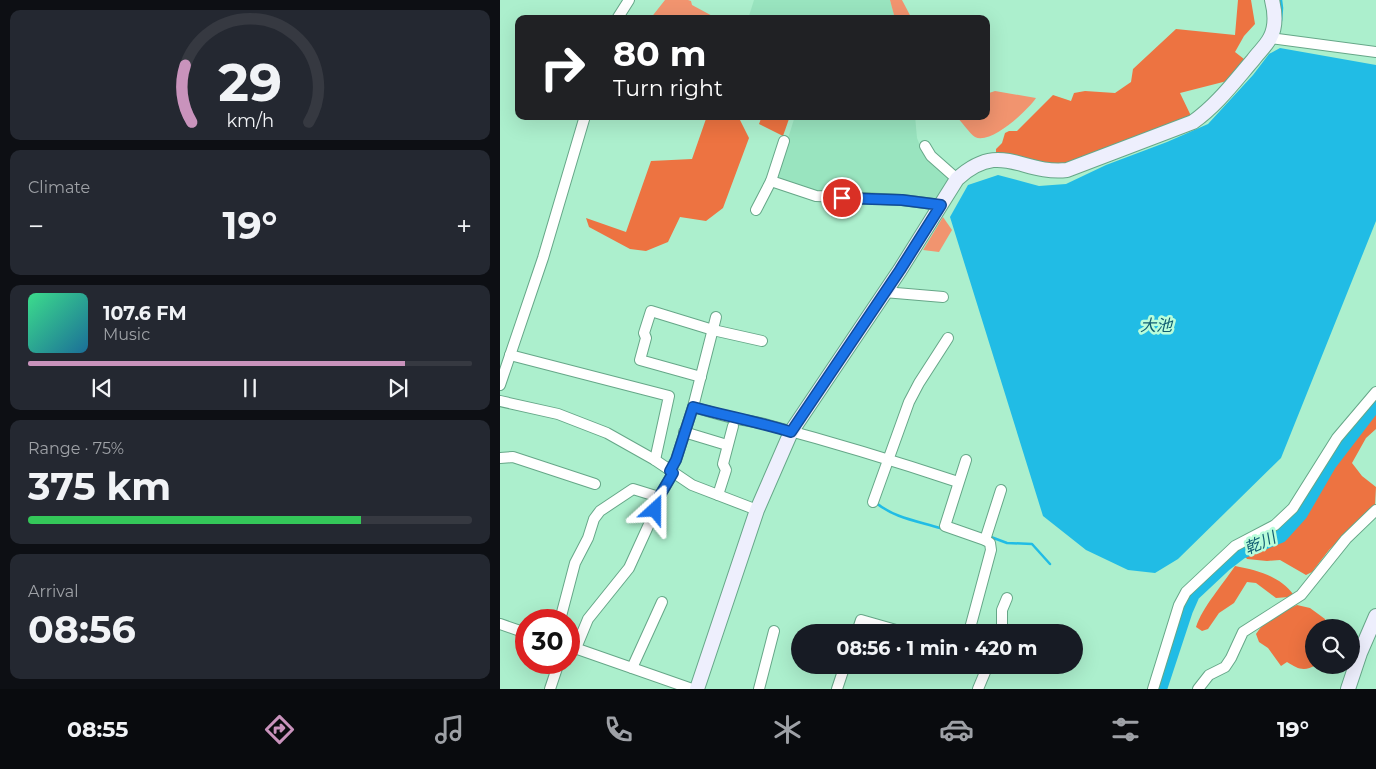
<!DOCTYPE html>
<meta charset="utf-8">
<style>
body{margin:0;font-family:Montserrat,"Noto Sans JP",sans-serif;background:#242831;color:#f1f3f6;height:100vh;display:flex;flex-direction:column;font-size:19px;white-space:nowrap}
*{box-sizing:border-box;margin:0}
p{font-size:16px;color:#9ea1a6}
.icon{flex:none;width:28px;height:28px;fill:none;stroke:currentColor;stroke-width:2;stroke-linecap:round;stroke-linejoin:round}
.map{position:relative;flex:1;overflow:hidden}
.drawer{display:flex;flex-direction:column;gap:10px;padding:10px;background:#0d0f14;width:500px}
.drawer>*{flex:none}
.banner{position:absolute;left:15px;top:15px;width:475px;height:105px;border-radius:10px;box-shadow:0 5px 20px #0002;background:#202124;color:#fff;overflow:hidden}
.fabs{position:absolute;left:805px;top:619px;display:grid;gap:10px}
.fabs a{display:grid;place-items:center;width:55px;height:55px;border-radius:50%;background:#171b24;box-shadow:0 5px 20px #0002;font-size:25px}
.speed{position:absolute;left:15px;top:609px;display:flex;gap:10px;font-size:25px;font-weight:700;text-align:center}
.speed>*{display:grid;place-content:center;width:65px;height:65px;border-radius:50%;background:#171b24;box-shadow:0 5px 20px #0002;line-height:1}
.speed .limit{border:8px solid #d22;background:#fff;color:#111}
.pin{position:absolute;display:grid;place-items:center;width:42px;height:42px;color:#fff;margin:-21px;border:2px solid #fff;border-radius:50%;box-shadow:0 1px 5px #0007}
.me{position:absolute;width:55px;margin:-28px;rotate:24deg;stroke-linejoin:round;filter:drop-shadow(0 0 4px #0008)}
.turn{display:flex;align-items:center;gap:18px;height:105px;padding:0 15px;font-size:22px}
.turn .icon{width:65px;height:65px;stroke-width:2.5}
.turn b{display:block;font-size:35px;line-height:42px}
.big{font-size:38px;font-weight:700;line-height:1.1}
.drawer .widget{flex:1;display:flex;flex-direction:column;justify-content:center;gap:8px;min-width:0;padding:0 18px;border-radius:10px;background:#242831}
.drawer .dial{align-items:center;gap:0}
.dial svg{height:130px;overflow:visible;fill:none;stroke:#363941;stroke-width:7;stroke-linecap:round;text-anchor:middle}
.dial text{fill:#f1f3f6;stroke:none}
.song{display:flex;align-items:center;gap:15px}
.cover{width:60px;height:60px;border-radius:8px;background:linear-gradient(135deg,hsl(150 70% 55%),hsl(200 70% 35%))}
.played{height:5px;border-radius:2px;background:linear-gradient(90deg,#c993bc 85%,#363941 85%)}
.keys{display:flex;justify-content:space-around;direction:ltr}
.heat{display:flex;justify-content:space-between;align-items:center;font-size:28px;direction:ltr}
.charge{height:8px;border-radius:4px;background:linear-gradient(90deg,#34c759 75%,#363941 0)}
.trip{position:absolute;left:291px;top:624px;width:292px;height:50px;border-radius:25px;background:#171b24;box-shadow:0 5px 20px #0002;font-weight:700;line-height:50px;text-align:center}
.dock{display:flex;height:80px;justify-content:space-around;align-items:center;background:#090b0e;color:#9ea1a6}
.dock .icon{width:35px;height:35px}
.dock .current{color:#c993bc}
.dock b{font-size:22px;color:#f1f3f6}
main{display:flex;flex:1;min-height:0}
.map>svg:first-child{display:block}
.built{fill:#99e4bf}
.green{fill:#f1946f}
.forest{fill:#ed7341}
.water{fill:#21bce5}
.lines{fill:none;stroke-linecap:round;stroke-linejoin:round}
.stream{stroke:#21bce5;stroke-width:2.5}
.river{stroke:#21bce5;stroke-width:16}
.street-casing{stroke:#66a788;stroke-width:12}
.secondary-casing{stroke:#66a788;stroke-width:16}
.street{stroke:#fff;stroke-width:10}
.secondary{stroke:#eeeffd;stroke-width:14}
.route-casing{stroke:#114b97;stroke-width:12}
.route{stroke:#1a73e8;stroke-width:9}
.labels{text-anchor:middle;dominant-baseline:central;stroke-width:5;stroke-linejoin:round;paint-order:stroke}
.water-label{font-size:16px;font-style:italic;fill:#105e73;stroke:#b9fdda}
</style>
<main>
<section class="drawer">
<div class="widget dial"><svg viewBox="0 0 100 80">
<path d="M14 69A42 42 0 1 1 86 69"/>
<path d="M14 69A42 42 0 0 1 10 34" stroke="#c993bc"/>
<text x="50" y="56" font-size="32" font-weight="700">29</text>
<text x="50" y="72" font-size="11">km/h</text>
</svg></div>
<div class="widget"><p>Climate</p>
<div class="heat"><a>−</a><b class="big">19°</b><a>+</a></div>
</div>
<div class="widget">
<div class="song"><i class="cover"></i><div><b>107.6 FM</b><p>Music</p></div></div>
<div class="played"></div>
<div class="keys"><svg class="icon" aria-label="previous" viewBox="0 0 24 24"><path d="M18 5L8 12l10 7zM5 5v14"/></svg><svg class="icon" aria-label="pause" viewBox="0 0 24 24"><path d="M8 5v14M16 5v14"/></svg><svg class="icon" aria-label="next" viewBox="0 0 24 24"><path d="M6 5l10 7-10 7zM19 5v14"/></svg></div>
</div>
<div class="widget"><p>Range · 75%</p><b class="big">375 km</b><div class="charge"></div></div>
<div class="widget"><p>Arrival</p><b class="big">08:56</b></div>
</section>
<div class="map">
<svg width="876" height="689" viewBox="0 0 876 689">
<rect width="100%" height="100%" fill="#acefcd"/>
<!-- built -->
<g class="built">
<path d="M254 0H390L395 19H248Z"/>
<path d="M295 116H415L417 138 423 153 447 177 448 180 435 200 312 192 299 187 276 177Z"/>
</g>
<!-- green -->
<g class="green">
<path d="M165 0H188L191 1 192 5 218 19H150Z"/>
<path d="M390 0H402L412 19H395Z"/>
<path d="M495 91 536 98C528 110 491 145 475 137 470 134 461 121 456 116H486V94Z"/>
<path d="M443 217 452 230 439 252 423 250Z"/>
</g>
<!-- forest -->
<g class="forest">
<path d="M738 0H751L755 24 744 36 735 52 744 59 740 69 727 81 680 93 692 118 568 164 554 165 496 153V149L502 143 505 133 509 131H517L553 95 571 101 574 93 585 91 615 93 631 82 633 69 676 29 735 35Z"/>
<path d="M207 116H228L240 120 249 138 223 208 206 221 180 217 168 242 146 251 130 249 89 227 86 218 126 232 151 161 192 159Z"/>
<path d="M262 116H290L283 136 259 124Z"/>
<path d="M876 408V429L866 438 852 463 862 476 876 487 875 505 829 550 812 572 806 575 780 560 767 561 747 559 744 555 746 551 781 536 800 515 829 469 836 466 847 445 853 437 863 430Z"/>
<path d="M735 566C757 570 779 576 793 594L789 597 776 598 756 583 747 582 734 603 719 613 708 629 702 631 696 627C702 608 723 584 735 566Z"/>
<path d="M797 605 810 608 825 619 827 627 814 628V665H816C804 672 798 669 787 662L781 666 768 648 759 642 756 634C765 619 781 612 797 605Z"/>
</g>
<!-- water -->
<path class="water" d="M780 48 876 65V221L781 458 678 559 655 573 628 570 586 550 543 516 450 217 468 185 498 175 539 186 566 184 606 165 667 142 708 124 753 75 769 54Z"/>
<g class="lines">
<!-- stream -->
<g class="stream">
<path d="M781 0 782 8 781 21"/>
<path d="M375 502C394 518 417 521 440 528"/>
<path d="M491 537 507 543 532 544 550 564"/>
</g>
<!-- river -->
<path class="river" d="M659 689 685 610 692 594 724 564 741 551 780 535 800 513 829 463 876 402"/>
<defs>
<g id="street">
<path d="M117 19 129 0"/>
<path d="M770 38 876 52"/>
<path d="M425 146 431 156 457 179"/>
<path d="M271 181 316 196 402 200 441 205"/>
<path d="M256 210 271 181 284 141"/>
<path d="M384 292 443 297"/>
<path d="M10 355 169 396 155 460"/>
<path d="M201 377 140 360 146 338 144 333 151 311 213 330 262 341"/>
<path d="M0 385 43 258 85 116"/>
<path d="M0 401 58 414 107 433 155 460 192 485 257 510"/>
<path d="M193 407C208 411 223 416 238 419 248 421 258 422 268 425 332 442 395 461 458 482"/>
<path d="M184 432 227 445"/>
<path d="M0 458 13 457 95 484"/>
<path d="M466 460 445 526 485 540 490 543 491 550 469 632"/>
<path d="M170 471 176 460 193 407 216 317"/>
<path d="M218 495 226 470 223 464 233 426"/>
<path d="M373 502 409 402 419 383 448 338"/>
<path d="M485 540 501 490"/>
<path d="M60 620 75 563 88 538 94 519 100 511 133 489 159 497"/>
<path d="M0 624 26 633"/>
<path d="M357 632 361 620 403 632"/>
<path d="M502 632V610L507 598"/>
<path d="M69 646 192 689"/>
<path d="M76 648 88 619 129 568 150 522 159 497 173 473"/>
<path d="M132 668 162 602"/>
<path d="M50 689 59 662"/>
<path d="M259 689 274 631"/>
<path d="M337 689 345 665"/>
<path d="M478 689 488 665"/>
<path d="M653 689 679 605 686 592 735 546 775 525 793 508 837 438 876 392"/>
<path d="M698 689 709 675 725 667 731 658 743 632 801 595 846 539 876 510"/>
</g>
<g id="secondary">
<path d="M197 689 257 510 291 432 400 270 457 179C501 139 521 175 567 170L693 122C717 105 734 82 753 60 758 53 766 46 770 38 776 27 775 12 772 0"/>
<path d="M848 689 860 653 876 616"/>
</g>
</defs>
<!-- street casing -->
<use href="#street" class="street-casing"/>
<!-- secondary casing -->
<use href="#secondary" class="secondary-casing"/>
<!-- street -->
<use href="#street" class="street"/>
<!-- secondary -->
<use href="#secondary" class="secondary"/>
</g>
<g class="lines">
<defs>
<path id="route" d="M155 510 159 497 173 473 170 471 176 460 193 407C226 416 259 422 291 432L400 270 441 205 402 200 342 198"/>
</defs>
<!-- route casing -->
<use href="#route" class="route-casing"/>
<!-- route -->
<use href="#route" class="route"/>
</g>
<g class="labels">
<!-- water labels -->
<g class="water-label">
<text x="656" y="325">大池</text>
<text transform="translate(760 543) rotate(-24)">乾川</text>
</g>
</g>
</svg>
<div class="fabs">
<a><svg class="icon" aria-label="search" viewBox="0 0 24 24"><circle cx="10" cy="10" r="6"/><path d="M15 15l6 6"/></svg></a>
</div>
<div class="speed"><div class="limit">30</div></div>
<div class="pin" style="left:342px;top:198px;background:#d93025"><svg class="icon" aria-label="arrive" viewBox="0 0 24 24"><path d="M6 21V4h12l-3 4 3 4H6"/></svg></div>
<svg class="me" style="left:155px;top:510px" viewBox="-20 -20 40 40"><path d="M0-17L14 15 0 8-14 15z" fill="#1a73e8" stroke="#fff" stroke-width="4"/></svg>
<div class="trip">08:56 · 1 min · 420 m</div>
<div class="banner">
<div class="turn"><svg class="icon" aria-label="right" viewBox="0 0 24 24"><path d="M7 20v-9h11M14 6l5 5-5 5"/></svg><div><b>80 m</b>Turn right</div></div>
</div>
</div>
</main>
<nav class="dock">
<b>08:55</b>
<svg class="icon current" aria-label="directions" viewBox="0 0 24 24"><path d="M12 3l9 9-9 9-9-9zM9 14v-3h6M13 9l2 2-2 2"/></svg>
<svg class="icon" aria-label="music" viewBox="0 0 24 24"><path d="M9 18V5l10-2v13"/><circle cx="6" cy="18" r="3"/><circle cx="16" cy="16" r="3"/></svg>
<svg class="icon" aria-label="phone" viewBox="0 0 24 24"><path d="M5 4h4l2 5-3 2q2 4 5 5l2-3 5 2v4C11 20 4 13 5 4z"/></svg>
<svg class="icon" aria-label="climate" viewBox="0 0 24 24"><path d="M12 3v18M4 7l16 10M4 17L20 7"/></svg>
<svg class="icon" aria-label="car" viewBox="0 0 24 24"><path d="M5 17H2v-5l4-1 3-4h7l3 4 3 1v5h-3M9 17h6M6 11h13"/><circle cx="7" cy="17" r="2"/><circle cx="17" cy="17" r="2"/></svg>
<svg class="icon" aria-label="filters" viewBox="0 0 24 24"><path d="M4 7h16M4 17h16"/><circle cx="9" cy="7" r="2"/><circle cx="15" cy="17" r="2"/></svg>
<b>19°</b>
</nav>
